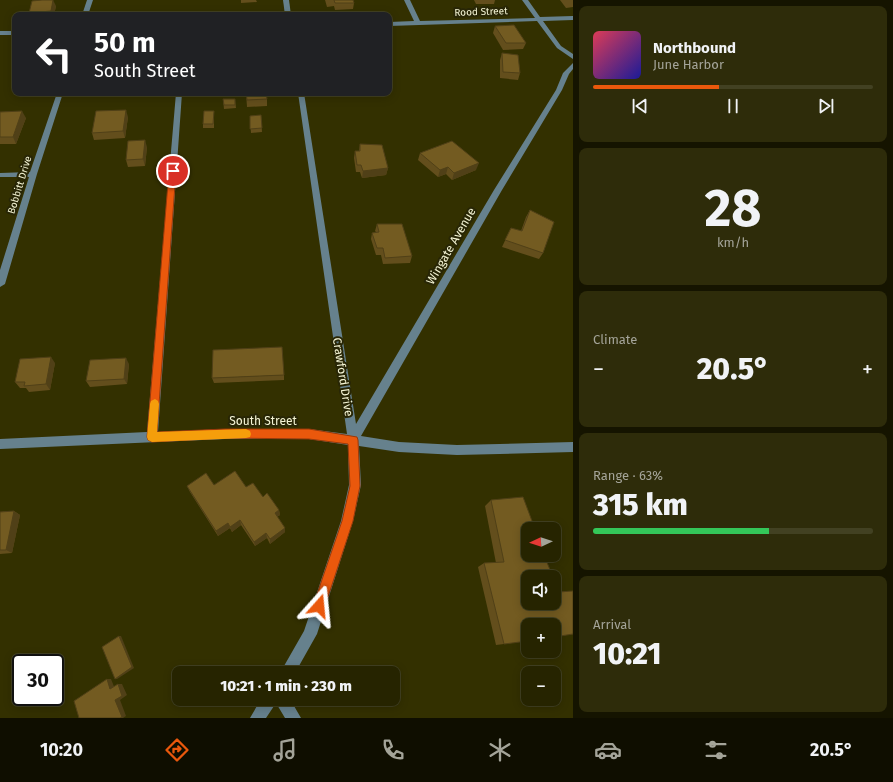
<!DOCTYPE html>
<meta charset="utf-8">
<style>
body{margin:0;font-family:"Fira Sans",sans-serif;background:#2e2c0a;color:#f1f3f6;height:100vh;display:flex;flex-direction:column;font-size:15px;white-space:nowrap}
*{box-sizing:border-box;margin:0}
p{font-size:13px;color:#a4a499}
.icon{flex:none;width:22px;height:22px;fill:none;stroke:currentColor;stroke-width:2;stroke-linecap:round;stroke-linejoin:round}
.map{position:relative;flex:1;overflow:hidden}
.panel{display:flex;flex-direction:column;gap:6px;padding:6px;background:#151400;width:320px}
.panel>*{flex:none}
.top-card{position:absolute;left:12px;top:12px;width:380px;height:84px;border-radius:8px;box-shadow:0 2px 10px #0003,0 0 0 1px #424122;background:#202124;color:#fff;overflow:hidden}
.needle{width:26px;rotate:266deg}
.tools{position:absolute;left:521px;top:522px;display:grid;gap:8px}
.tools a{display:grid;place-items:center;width:40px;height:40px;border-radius:8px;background:#262400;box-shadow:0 2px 10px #0003,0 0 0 1px #424122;font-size:20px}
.speed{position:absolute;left:12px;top:654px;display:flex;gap:8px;font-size:20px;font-weight:700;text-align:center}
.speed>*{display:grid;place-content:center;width:52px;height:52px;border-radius:50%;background:#262400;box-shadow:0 2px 10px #0003,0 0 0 1px #424122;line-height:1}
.speed .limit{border:2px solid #111;border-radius:6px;background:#fff;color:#111}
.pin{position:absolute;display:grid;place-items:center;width:34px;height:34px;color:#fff;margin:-17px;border:2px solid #fff;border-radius:50%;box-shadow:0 1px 4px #0007}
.me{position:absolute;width:44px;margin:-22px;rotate:18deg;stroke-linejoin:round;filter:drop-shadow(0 0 3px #0008)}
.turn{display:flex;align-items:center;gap:14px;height:84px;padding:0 16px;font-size:18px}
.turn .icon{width:52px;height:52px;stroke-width:2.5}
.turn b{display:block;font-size:28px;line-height:34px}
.big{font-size:30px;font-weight:800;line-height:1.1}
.panel .widget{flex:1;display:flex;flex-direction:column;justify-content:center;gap:6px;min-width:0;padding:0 14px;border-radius:8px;background:#2e2c0a}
.panel .dial{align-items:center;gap:0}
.dial b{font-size:52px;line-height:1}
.song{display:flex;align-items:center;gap:12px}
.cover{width:48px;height:48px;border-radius:6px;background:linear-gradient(135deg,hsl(350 70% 55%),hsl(240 70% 35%))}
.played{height:4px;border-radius:2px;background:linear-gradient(90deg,#ea580c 45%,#424122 45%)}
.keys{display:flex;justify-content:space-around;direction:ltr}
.heat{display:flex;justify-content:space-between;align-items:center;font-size:22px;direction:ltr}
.charge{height:6px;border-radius:3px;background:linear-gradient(90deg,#34c759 63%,#424122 0)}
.trip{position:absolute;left:172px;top:666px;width:228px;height:40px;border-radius:8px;background:#262400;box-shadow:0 2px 10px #0003,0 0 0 1px #424122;font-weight:800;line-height:40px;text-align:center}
.tab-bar{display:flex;height:64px;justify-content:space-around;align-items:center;background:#0f0e00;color:#a4a499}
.tab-bar .icon{width:28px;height:28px}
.tab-bar .active{color:#ea580c}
.tab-bar b{font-size:18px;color:#f1f3f6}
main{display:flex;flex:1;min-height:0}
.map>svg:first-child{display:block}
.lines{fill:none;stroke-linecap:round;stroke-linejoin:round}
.minor{fill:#66818d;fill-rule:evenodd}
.wall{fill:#634e1c}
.shaded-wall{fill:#504017}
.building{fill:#735b21;stroke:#504017}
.route{fill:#ea580c;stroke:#983908}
.slow{fill:#f59e0b}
.labels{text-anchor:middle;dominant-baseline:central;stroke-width:4;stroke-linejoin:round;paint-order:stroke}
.far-street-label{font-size:10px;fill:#f5f5d5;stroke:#282606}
.street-label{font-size:12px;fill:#f5f5d5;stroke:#282606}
</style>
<main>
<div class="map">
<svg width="573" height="718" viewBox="0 0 573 718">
<rect width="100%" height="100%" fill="#333000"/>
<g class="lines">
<!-- minor -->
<g class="minor">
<path d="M87 0H93L88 15H82Z"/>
<path d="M283 0H289L291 15H285Z"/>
<path d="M404 0H410L420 21 535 18 522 0H528L540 17 573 16V20L543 21 561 46 573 54V59L557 48 537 21 389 26V22L414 21Z"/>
<rect x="0" y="31" width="15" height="4"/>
<path d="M573 63V69L569 74 562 90 502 190 361 436 399 442 457 445 573 442V452L457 455 399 452 359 446 361 485 353 521 317 634 295 673H280L304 631 341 521 349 485 348 445 309 439H225L0 449V439L147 432 176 93H182L158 432 225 429H309L347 434 298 93H304L356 424 494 190 556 90 563 73Z"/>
<path d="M57 93H63L37 174 5 284 0 287V270L29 177H0V173L30 172Z"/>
<path d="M261 699H290L301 718H285L276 703 266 718H250Z"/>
</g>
</g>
<!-- wall -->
<g class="wall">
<path d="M241 0H256L257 2 241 3Z"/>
<path d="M325 0H353L354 3 353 9 335 10 334 6 327 7Z"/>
<path d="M474 0H495L494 4H476Z"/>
<path d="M560 0H573V7L566 8Z"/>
<path d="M56 6 54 15H30L29 13Z"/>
<path d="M495 26 526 43 523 49 503 50 493 33Z"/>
<path d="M502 53 520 73 518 80 500 78V60Z"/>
<path d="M246 93 267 99V106L247 107Z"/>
<path d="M223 99H235L236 108 224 109Z"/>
<path d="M0 112 26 118 16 144H0Z"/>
<path d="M214 115V128H203V124Z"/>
<path d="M261 115 262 132 251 133 250 116Z"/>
<path d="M128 117 125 138 94 140 92 133Z"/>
<path d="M360 144 388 168 386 175 362 178 360 172H356L354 158 355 151H359Z"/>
<path d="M147 147 145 166 128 167 126 160Z"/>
<path d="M420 153 476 170 452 180 446 174 438 177 418 160Z"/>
<path d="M530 210 543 253 539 259 502 247 511 228 521 231 526 217Z"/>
<path d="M377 224 412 256 410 263 383 264 381 255H376L371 239 372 233 376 232 375 231Z"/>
<path d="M55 363 50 390 29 392 26 388H20L15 382Z"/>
<path d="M129 364 127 384 90 387 86 381Z"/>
<path d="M284 375V380L214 383 212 378Z"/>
<path d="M214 485 246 487 263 497 279 510 280 515 277 517 285 532 270 544 267 538 255 546 241 525 232 532 230 528 218 536 190 492 187 486Z"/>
<path d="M491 500 558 592 573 591V634L554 637V625H528V641L496 645 478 567 484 563H496L485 506Z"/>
<path d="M14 511 20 515 12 553 0 554V512Z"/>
</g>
<!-- shaded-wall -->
<g class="shaded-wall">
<path d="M53 0 56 6 54 15H52L51 11Z"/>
<path d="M126 110 128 117 125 138 123 131Z"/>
<path d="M22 111 26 118 16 144 13 137Z"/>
<path d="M145 140 147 147 145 166 143 159Z"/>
<path d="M479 163 476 170 452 180 454 173Z"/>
<path d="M448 167 446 174 438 177 440 170Z"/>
<path d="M388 168 386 175 362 178 363 171Z"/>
<path d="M51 357 55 363 50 390 46 384Z"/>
<path d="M126 358 129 364 127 384 124 379Z"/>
<path d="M279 510 280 515 275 518V513Z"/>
<path d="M14 511 20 515 12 553 6 550Z"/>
<path d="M240 520 241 525 232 532 230 527Z"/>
<path d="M228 523 230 528 218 536 216 531Z"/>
<path d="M285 528V532L270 544V539Z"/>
<path d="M266 533 267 538 255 546 254 542Z"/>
<path d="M119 636H121L134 668 117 679H115Z"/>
<path d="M107 679H111L115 689H110Z"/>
<path d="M118 684H122L127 695 120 700 126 716 123 718H120L115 700Z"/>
</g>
<!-- building -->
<g class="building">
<path d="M42 0H53L51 11 29 13 32 1Z"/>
<path d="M334 0H353L354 3H335Z"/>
<path d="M514 25 526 43H506L495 26Z"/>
<path d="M502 53 518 55 520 73 503 72Z"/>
<path d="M246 93H266L267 99 247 100Z"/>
<path d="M223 99H235V105H224Z"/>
<path d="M126 110 123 131 92 133 96 111Z"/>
<path d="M22 111 13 137H0V112Z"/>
<path d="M204 111H214L213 124H203Z"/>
<path d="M261 115 262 128 250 129V116Z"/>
<path d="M145 140 143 159 126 160 128 141Z"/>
<path d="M452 141 479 163 454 173 448 167 440 170 420 153Z"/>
<path d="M360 144 382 145 388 168 363 171 361 165H357L355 151H360Z"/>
<path d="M530 210 554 222 543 253 505 240 511 228 522 231Z"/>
<path d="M377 224H402L412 256 385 258 383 248H377L372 233 379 232Z"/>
<path d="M282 347 284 375 212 378 213 350Z"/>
<path d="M51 357 46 384 24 386 25 382H15L20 359Z"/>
<path d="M126 358 124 379 86 381 90 360Z"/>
<path d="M235 471 246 487 253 483 263 497 267 493 279 510 275 513 285 528 270 539 266 533 254 542 240 520 230 527 228 523 216 531 187 486 206 473 214 485Z"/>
<path d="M523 497 535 529H528V555H544L553 577H528V603H554V581L558 592 573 591V634L554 637V625H528V641L504 644 484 563 504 562 491 500Z"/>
<path d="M14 511 6 550H0V512Z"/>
<path d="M119 636 132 667 115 679 102 647Z"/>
<path d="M107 679 110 689 118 684 122 696 115 700 122 717 120 718H79L74 701Z"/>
</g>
<!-- route -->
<path class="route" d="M173 169 176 171 157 432 225 429H309L357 437 358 440 360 486 353 521 325 606 323 610 319 612 315 610 313 606 342 521 350 486 348 444 309 439 225 438 152 442 148 440 147 437 169 171Z"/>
<!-- slow -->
<path class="slow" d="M155 399 158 401 159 404 157 432 246 429 250 431 251 434 250 437 246 438 152 442 148 440 147 437 150 404 151 401Z"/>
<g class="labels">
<!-- far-street labels -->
<g class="far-street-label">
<text transform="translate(481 12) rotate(-2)">Rood Street</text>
<text transform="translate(20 185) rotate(-73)">Bobbitt Drive</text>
</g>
<!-- street labels -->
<g class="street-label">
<text transform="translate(451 246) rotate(-60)">Wingate Avenue</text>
<text transform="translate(343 377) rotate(81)">Crawford Drive</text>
<text x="263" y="421">South Street</text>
</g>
</g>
</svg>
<div class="tools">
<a><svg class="needle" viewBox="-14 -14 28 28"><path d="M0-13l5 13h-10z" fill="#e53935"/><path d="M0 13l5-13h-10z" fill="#a4a499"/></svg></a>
<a><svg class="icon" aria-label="sound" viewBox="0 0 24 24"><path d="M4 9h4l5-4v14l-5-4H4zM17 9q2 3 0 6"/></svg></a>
<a>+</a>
<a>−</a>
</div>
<div class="speed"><div class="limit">30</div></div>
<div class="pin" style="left:173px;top:171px;background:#d93025"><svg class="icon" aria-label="arrive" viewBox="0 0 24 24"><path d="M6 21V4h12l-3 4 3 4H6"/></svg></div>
<svg class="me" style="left:319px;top:606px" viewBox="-20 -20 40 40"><path d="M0-17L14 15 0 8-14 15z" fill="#ea580c" stroke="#fff" stroke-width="4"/></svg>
<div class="trip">10:21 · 1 min · 230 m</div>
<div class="top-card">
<div class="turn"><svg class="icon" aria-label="left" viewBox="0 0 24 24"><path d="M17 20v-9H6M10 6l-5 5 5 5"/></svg><div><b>50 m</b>South Street</div></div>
</div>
</div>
<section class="panel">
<div class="widget">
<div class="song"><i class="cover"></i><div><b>Northbound</b><p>June Harbor</p></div></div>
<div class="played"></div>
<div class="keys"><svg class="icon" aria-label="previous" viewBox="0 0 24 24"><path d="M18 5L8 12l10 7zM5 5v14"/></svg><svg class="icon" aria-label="pause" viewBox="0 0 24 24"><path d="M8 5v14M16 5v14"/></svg><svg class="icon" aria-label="next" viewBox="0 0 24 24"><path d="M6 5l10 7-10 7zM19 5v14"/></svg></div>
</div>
<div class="widget dial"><b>28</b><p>km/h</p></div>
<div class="widget"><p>Climate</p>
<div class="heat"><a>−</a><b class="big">20.5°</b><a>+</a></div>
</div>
<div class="widget"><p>Range · 63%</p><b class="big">315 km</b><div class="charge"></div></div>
<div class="widget"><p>Arrival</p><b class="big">10:21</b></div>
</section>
</main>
<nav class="tab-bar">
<b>10:20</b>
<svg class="icon active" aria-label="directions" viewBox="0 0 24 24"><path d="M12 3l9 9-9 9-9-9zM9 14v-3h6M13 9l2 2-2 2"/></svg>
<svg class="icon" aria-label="music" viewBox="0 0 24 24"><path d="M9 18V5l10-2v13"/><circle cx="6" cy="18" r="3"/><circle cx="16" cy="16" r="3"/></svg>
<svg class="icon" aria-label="phone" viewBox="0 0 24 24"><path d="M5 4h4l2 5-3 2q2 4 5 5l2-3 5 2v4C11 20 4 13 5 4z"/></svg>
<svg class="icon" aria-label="climate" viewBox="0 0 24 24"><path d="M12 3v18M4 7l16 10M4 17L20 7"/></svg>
<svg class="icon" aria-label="car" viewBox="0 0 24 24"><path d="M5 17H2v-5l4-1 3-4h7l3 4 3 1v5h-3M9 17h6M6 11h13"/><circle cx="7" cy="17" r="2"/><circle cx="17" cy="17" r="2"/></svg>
<svg class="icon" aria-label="filters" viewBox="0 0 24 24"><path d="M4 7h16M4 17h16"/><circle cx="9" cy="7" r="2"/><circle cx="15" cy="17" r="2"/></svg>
<b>20.5°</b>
</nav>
